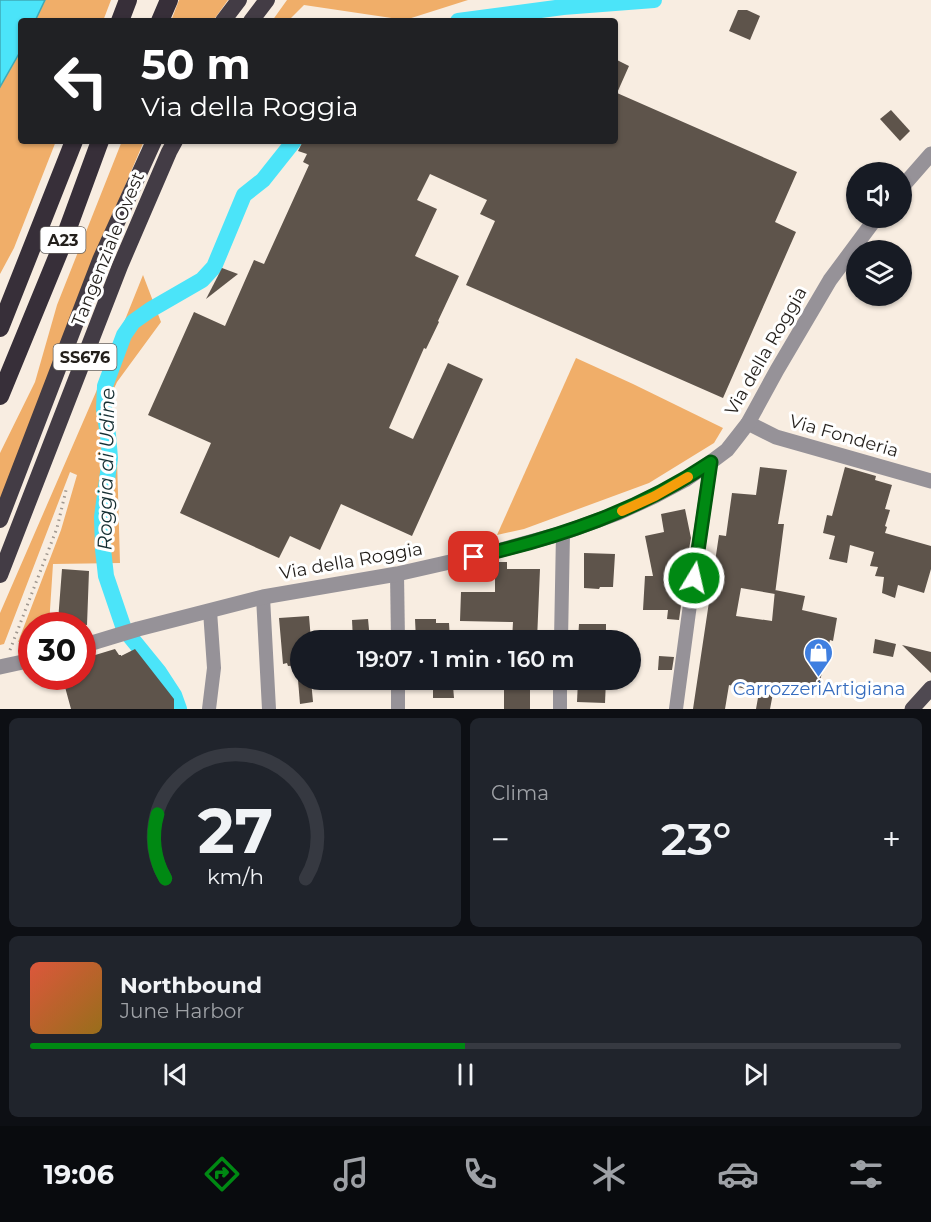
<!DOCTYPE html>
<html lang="it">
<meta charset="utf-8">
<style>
body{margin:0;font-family:Montserrat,sans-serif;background:#20242c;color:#f1f3f6;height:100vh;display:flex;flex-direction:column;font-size:22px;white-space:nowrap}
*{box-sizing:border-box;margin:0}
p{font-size:20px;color:#9ea1a6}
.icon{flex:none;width:33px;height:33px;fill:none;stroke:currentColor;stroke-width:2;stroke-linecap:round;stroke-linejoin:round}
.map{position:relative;height:709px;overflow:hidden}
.panel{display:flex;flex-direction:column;gap:9px;padding:9px;background:#0d0f14;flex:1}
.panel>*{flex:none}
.top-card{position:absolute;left:18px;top:18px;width:600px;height:126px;border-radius:6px;box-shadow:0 2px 4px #0004;background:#202124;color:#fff;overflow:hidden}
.controls{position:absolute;left:846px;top:162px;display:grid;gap:12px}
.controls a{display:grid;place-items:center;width:66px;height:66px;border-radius:50%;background:#171b24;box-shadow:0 2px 4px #0004;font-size:30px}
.speed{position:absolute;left:18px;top:612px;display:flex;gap:12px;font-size:30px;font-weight:700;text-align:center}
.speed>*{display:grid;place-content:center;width:78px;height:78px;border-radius:50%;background:#171b24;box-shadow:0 2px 4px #0004;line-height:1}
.speed .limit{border:9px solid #d22;background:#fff;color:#111}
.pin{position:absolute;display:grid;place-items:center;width:51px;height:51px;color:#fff;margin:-26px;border-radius:12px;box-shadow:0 3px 9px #0006}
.me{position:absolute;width:66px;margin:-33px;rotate:9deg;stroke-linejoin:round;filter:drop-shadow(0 0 4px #0008)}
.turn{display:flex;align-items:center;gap:21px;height:126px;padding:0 24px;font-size:27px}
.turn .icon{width:78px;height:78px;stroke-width:2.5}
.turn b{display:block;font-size:42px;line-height:51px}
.big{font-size:45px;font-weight:600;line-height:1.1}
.panel .card{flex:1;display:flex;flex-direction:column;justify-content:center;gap:9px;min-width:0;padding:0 21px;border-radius:9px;background:#20242c}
.panel .dial{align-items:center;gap:0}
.dial svg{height:156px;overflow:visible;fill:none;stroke:#363941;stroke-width:7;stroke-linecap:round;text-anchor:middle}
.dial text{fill:#f1f3f6;stroke:none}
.song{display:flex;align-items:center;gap:18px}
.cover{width:72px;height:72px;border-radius:9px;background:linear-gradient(135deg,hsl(10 70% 55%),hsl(40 70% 35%))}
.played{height:6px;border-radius:3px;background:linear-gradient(90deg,#008913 50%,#363941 50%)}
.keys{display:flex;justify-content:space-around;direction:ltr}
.heat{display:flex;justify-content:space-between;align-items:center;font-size:33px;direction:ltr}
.panel .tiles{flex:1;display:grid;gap:9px;grid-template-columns:1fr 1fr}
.card:last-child{grid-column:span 2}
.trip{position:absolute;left:290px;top:630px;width:351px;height:60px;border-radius:30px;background:#171b24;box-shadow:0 2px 4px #0004;font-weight:600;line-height:60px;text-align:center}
.dock{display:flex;height:96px;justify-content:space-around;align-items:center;background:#090b0e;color:#9ea1a6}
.dock .icon{width:42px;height:42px}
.dock .current{color:#008913}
.dock b{font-size:27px;color:#f1f3f6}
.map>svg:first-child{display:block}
.green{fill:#f0ae69}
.water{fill:#4be4f9;stroke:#3fa9b6;stroke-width:1.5}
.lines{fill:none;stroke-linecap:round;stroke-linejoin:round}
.canal{stroke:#4be4f9;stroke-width:16}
.building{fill:#5e544b}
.path{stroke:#9f978f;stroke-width:3;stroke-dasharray:1.5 4.5;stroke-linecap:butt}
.minor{stroke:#969298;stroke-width:14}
.tertiary{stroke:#969298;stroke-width:15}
.primary{stroke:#4f4951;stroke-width:15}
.trunk{stroke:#433c45;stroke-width:16}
.motorway{stroke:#372f39;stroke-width:18}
.route-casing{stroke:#00590c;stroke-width:15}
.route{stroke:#008913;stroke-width:10}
.slow{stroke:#f59e0b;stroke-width:10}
.labels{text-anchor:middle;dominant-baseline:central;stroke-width:6;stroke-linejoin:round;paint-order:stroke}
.shield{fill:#fff;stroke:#65625f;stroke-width:1.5}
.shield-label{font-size:16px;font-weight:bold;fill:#231f1b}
.street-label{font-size:18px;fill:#231f1b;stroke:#fff}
.shop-label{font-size:18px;fill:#366cbe;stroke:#fff}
.water-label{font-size:20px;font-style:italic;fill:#162f33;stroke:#fff}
</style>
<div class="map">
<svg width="931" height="709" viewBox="0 0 931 709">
<rect width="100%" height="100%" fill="#f8ede1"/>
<!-- green -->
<g class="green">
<path d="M0 0H111L103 21H21V141H56L14 248 0 274Z"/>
<path d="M179 0H228L213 21H171Z"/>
<path d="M287 0H468L405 20 304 5 288 21H272Z"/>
<path d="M122 141H144L124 188 0 504V453L35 382 57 305Z"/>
<path d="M143 275 161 322 117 382 110 397 117 459 120 563 53 564 49 625 32 626 31 639 18 642 61 530 77 475 70 472 4 644 0 645V613L96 392Z"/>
<path d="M576 358 633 384 723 428 714 443 649 483 524 529 497 535Z"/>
</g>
<!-- water -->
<path class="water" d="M0 0H45L35 21H21V50L0 87Z"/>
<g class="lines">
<!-- canal -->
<g class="canal">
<path d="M458 21 563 7 654 0"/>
<path d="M179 709 174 695 159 672 124 629 106 576 103 549 102 517 110 458 108 435 104 409 105 386 124 335 133 322 150 310 202 280 214 267 244 195 263 180 294 141"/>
</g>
</g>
<!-- building -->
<g class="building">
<path d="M738 10H747L760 16 750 40 729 31Z"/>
<path d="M615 59 629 66 617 93 797 172 775 222 796 232 723 398 466 285 495 221 480 214 487 200 430 174 417 200 437 209 415 256 459 276 438 321 439 322 426 349 424 348 389 428 413 439 448 363 483 379 412 536 341 504 320 550 290 536 279 558 180 513 211 443 148 415 194 312 225 326 254 260 264 264 309 165 303 162 307 154 298 151 303 141H615Z"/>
<path d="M891 110 910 131 900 141 880 119Z"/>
<path d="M222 268 238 274 206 299Z"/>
<path d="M760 467 787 470 778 524H784L775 594 741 588 736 616 772 621 775 590 805 596 802 610 837 618 833 641 830 640 816 697 774 688 770 709H756L759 692 729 685 725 709H693L719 535 726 536 732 493 756 495Z"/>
<path d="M845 467 876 476 875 480 892 485 885 509 890 510 885 526 887 527 885 533 931 546V569L924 593 898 585 895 598 882 593 884 577 875 576 878 567 870 566 874 552 850 545 847 563 829 559 835 536 823 533 827 515 832 516Z"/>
<path d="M685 509 691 538 687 560 676 561 675 591H683L679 620 667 619 668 610H643L645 576H653L645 536 664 532 661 514Z"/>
<path d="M584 553 615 554 613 587H600L599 589 584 588Z"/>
<path d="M495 562H507V569H540L537 640H512L513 622 460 621 461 592H495Z"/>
<path d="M62 569 89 571 87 625 73 624V621H58Z"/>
<path d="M309 616 311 640H300V665L288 666 287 663 283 664 279 618Z"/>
<path d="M368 619 370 640H353L352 620Z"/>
<path d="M415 619H436V623H449L450 640H416Z"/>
<path d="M579 624H606V640H578Z"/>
<path d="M875 639 896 644 893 657 873 653Z"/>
<path d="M902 645 931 652V673Z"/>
<path d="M115 649 119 655H121V656L135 649 174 699V709H71L62 676H82V659Z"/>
<path d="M659 656 674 657 672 670H658Z"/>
<path d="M298 680H311L313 702 300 704Z"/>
<path d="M578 680H606L605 703 577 702Z"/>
<rect x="504" y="684" width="26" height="25"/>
<path d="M433 686H453L454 698H433Z"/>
</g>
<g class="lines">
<!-- path -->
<path class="path" d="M10 650 57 528 67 486"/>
<!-- minor -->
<g class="minor">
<path d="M397 574 398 640"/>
<path d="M263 597 269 709"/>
<path d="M561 640 563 533"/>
<path d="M398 680V709"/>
<path d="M209 709 214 668 210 611"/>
<path d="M560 709V680"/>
<path d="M676 709 691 597 711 462"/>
</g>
<!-- tertiary -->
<g class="tertiary">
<path d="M902 187 931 154"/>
<path d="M748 423 776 437 931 481"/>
<path d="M82 646 138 629 263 597 397 574 494 552 563 533 618 513 655 496 685 480 711 462 727 450 738 436 748 423 777 370 830 280 876 218"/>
<path d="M0 667 32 660"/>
</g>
<!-- primary -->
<path class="primary" d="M912 709 931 688"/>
<!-- trunk -->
<g class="trunk">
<path d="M223 21 239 0"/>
<path d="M251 21 267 0"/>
<path d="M0 520 100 260 154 141"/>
<path d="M0 575 120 266 169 152 175 141"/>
</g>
<!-- motorway -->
<g class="motorway">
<path d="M120 21 128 0"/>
<path d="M160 21 169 0"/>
<path d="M0 328 74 141"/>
<path d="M0 396 60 250 100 141"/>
</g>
</g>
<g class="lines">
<defs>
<path id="route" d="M474 557C560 537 638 511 711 462L694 578"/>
</defs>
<!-- route casing -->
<use href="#route" class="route-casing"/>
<!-- route -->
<use href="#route" class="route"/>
<!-- slow -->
<path class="slow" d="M622 511 655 496 688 477"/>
</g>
<!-- icons -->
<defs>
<symbol id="shop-pin" viewBox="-11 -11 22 30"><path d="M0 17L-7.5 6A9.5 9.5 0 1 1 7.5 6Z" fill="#3f7fe0" stroke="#fff"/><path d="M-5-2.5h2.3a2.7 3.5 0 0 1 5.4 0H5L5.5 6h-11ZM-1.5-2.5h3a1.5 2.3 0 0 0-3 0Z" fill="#fff"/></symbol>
</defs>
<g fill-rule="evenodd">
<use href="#shop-pin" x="802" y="636" width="33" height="45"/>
</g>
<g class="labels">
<!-- shield labels -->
<g class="shield">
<rect x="40.5" y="227" width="45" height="26" rx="4.5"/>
<rect x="53.5" y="344" width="63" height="26" rx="4.5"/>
</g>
<g class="shield-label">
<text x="63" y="240">A23</text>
<text x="85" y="357">SS676</text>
</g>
<!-- street labels -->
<g class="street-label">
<text transform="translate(108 249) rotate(-68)">Tangenziale Ovest</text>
<text transform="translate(766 351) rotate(-60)">Via della Roggia</text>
<text transform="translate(844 436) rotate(16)">Via Fonderia</text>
<text transform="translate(351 561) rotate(-10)">Via della Roggia</text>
</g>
<!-- shop labels -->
<g class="shop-label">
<text x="819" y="689">CarrozzeriArtigiana</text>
</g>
<!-- water labels -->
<g class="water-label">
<text transform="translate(106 469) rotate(-89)">Roggia di Udine</text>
</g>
</g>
</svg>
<div class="controls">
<a><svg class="icon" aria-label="sound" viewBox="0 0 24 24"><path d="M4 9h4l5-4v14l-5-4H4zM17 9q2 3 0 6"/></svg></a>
<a><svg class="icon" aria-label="layers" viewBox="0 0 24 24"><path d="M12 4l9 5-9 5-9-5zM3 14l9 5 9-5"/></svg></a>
</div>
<div class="speed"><div class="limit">30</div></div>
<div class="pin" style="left:474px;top:557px;background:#d93025"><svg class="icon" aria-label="arrive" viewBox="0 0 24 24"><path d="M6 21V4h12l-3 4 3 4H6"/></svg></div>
<svg class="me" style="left:694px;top:578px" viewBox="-20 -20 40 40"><circle r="17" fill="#008913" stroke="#fff" stroke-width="3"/><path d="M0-11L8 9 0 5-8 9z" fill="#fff"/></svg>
<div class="trip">19:07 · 1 min · 160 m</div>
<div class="top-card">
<div class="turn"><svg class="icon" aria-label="left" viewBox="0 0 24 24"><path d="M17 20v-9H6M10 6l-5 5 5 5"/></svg><div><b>50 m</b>Via della Roggia</div></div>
</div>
</div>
<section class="panel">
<div class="tiles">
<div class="card dial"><svg viewBox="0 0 100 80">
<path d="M14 69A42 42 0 1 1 86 69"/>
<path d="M14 69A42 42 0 0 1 10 36" stroke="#008913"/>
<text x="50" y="56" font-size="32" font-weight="700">27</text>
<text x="50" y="72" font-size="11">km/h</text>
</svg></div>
<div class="card"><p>Clima</p>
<div class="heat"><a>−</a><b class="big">23°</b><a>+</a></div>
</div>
<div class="card">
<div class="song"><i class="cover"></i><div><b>Northbound</b><p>June Harbor</p></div></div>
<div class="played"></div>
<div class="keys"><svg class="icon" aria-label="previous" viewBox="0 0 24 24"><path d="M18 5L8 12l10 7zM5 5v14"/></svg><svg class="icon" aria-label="pause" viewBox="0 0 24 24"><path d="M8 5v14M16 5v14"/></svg><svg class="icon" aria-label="next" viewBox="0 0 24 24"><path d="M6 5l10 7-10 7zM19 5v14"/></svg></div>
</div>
</div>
</section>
<nav class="dock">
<b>19:06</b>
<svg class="icon current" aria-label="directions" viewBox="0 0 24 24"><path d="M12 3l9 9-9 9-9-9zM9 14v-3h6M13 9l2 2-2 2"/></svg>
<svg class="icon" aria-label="music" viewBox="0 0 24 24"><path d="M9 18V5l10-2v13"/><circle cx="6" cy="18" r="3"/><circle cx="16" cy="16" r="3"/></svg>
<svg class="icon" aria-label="phone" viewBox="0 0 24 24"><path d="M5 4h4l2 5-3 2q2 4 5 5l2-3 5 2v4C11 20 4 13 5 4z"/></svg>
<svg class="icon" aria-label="climate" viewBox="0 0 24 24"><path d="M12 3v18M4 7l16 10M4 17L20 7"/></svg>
<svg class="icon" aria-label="car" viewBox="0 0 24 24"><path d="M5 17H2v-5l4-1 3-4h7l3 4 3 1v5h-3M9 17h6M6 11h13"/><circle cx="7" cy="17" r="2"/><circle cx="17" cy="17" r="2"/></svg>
<svg class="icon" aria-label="filters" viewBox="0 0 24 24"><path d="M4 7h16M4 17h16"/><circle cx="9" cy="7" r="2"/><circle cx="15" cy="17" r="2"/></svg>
</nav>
